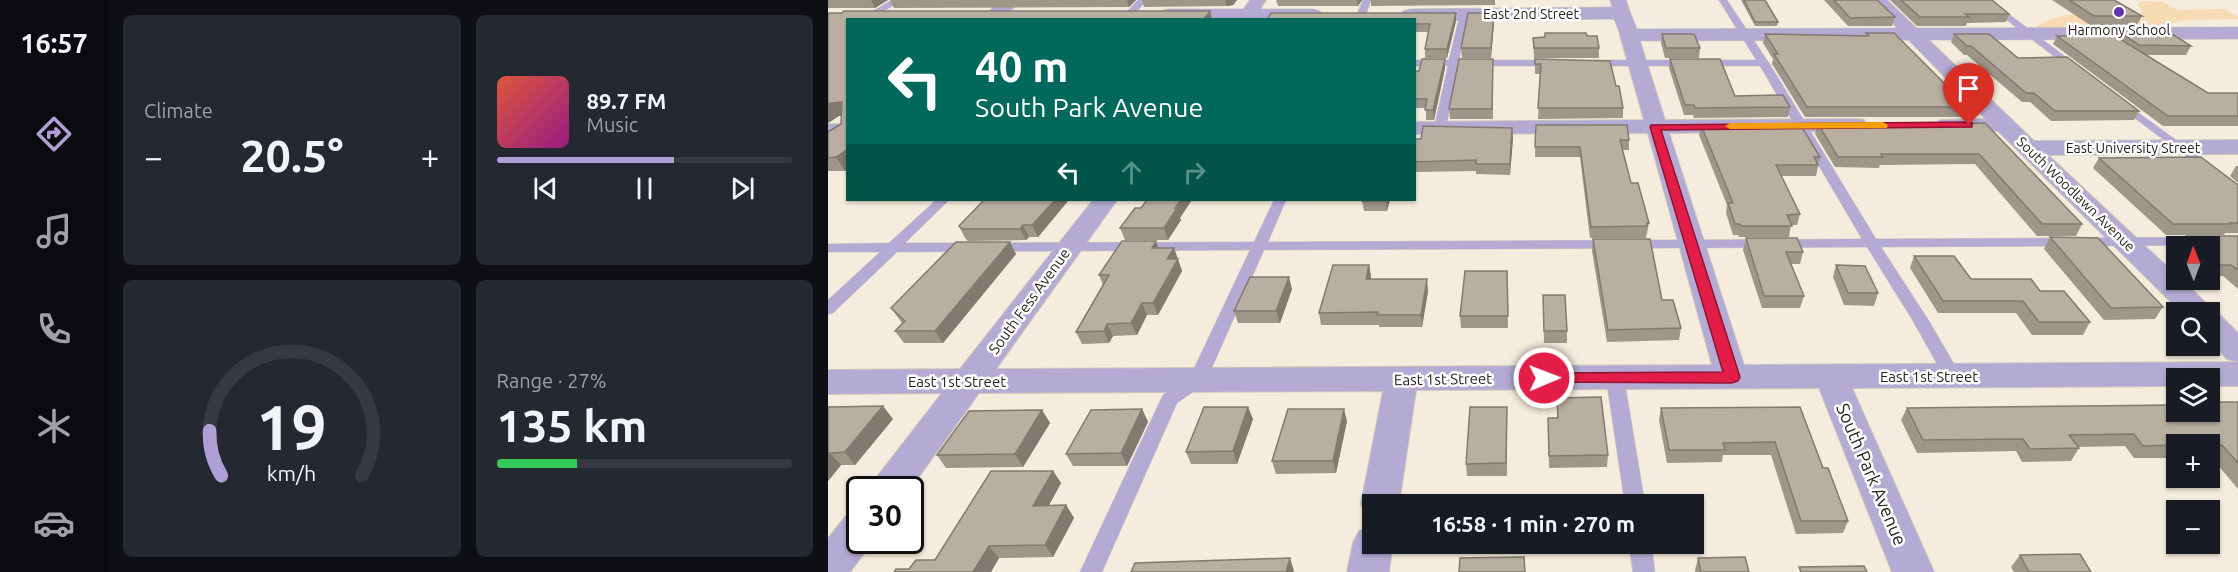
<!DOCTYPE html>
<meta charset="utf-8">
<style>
body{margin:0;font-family:Ubuntu,sans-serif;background:#242831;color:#f1f3f6;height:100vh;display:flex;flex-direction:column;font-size:22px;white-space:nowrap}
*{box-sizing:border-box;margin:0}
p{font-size:20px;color:#9ea1a6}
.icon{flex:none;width:33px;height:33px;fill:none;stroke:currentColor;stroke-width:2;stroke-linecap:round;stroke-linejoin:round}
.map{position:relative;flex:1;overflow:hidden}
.sheet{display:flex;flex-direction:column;gap:15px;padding:15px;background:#0d0f14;width:720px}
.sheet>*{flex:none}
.top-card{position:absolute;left:18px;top:18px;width:570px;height:183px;border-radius:0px;box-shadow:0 2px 4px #0004;background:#00695c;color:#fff;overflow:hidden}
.needle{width:39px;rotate:359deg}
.buttons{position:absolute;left:1338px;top:236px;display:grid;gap:12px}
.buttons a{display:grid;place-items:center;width:54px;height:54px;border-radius:0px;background:#171b24;box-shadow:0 2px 4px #0004;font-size:30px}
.speed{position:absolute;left:18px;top:476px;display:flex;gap:12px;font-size:30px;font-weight:700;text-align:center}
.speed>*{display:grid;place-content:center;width:78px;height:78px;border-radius:50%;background:#171b24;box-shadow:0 2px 4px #0004;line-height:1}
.speed .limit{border:3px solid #111;border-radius:9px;background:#fff;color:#111}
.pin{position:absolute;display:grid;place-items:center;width:51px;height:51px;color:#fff;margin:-62px -26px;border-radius:50% 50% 50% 0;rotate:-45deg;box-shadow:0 0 6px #0007}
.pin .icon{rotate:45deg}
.me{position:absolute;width:66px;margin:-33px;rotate:89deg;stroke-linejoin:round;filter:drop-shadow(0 0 4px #0008)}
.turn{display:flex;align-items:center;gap:21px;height:126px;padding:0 30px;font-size:27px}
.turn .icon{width:78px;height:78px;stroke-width:2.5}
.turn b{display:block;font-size:42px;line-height:51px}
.lanes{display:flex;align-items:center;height:57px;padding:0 30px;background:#0003;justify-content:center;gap:30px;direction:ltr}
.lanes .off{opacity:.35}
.big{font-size:45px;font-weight:700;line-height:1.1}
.sheet .tile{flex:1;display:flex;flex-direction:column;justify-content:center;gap:9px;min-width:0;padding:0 21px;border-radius:9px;background:#242831}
.sheet .dial{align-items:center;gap:0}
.dial svg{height:156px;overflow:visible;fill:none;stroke:#363941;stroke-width:7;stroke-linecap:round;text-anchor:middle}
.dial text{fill:#f1f3f6;stroke:none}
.song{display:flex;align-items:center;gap:18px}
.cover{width:72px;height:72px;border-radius:9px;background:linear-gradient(135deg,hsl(10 70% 55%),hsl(310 70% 35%))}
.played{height:6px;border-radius:3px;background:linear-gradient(90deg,#b19ed6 60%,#363941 60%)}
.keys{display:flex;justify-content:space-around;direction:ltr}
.heat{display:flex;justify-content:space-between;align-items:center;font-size:33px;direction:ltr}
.charge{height:9px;border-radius:4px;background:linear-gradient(90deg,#34c759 27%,#363941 0)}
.sheet .tiles{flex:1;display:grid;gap:15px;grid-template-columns:repeat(2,1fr)}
.trip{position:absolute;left:534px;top:494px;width:342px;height:60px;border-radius:0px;background:#171b24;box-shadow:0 2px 4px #0004;font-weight:700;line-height:60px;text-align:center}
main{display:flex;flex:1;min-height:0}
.tab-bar{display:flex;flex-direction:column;width:108px;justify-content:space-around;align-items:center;background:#090b0e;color:#9ea1a6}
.tab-bar .icon{width:42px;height:42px}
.tab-bar .on{color:#b19ed6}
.tab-bar b{font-size:27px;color:#f1f3f6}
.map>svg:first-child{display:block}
.green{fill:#f6dbb4}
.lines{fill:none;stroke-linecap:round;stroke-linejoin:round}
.service-casing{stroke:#d1c8bb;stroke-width:1}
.minor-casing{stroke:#d1c8bb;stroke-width:2}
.tertiary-casing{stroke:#d1c8bb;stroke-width:1}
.service{fill:#b4abd4;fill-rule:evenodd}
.minor{fill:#b4abd4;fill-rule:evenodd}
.tertiary{fill:#b4abd4;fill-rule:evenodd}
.wall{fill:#9f968a}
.shaded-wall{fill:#827a71}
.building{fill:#b9afa1;stroke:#827a71;stroke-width:1.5}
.route{fill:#e11d48;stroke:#92132f;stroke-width:1.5}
.slow{fill:#f59e0b}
.poi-dot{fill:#6236ae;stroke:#fff;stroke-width:2}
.labels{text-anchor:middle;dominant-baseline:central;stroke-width:5;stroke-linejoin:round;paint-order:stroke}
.far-street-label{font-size:14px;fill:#28241f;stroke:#fff}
.far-poi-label{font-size:14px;fill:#28241f;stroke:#fff}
.street-label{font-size:15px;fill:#28241f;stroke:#fff}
.near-street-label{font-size:18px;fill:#28241f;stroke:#fff}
</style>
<main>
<nav class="tab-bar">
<b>16:57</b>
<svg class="icon on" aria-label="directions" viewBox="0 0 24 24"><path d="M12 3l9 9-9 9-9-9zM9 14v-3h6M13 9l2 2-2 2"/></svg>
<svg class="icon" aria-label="music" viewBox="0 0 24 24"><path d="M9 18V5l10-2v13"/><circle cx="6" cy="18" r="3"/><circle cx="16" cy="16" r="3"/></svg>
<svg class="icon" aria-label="phone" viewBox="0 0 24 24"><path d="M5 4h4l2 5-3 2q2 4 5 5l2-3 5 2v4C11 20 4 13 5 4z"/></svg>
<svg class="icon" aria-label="climate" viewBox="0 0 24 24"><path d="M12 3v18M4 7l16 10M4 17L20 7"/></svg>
<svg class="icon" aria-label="car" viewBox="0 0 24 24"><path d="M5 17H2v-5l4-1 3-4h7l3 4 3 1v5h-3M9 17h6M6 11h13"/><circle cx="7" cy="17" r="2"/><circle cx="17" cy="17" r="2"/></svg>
</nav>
<section class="sheet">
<div class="tiles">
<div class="tile"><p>Climate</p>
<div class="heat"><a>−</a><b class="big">20.5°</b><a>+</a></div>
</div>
<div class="tile">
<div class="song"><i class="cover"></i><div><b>89.7 FM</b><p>Music</p></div></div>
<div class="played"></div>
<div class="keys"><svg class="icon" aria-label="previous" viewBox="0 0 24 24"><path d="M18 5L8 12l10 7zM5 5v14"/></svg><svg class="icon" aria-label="pause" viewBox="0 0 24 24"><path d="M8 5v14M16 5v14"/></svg><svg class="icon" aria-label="next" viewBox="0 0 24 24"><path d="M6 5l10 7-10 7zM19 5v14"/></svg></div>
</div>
<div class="tile dial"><svg viewBox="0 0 100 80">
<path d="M14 69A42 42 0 1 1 86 69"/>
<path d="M14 69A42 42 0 0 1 8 46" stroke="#b19ed6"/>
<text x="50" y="56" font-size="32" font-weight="700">19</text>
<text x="50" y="72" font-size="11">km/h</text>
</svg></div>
<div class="tile"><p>Range · 27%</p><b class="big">135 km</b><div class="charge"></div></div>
</div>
</section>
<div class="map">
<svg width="1410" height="572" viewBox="0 0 1410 572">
<rect width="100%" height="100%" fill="#f6ecdd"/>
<!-- green -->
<path class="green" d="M1315 1 1335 2 1349 10 1396 9 1410 17V19L1358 20 1325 27 1207 28C1232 8 1283 12 1313 14V8L1309 5Z"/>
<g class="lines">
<defs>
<g id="service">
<path d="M64 0H74L46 17 39 15Z"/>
<path d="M310 0H319L303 18H297V14Z"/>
<path d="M535 0H543L536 20H527Z"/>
<path d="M891 0H899L941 63 1048 239 1410 237V245L1053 247 1101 321 1133 376 1130 380 1124 382 1118 380 1085 321 1039 247 436 250 378 381 375 385 349 403 274 572H252L333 399 336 394 362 377 422 250 69 252 5 313 0 314V300L52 252H0V244L61 243 108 200H121L77 243 426 242 446 200H458L440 242 1034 239 932 66H765L760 63 765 60H928Z"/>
<path d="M1153 0H1162L1251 67V71H1245Z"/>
<path d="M636 11 640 14 631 60H726L731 63 726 66H630L618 128 612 131 606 128 620 66H586V60H621L632 14Z"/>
<path d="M1293 100 1410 185V195L1289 105V101Z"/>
<path d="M787 372 793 374 796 378 817 504H797L778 378 781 374Z"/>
<path d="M801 543H823L827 572H805Z"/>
</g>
<g id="minor">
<path d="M422 0H438L425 20H408Z"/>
<path d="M782 0H798L802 13 800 16H788Z"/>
<path d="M1042 0H1059L1206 141 1410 140V154L1220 155 1348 275V279H1353L1380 305 1384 313 1393 316 1410 333V362L1399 359 1382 341V312H1353L1170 131 1112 130 1109 125 1112 120 1158 119Z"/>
<path d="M801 30 807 31 810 35 837 120 1028 119 1036 120 1039 125 1036 130 1028 131 841 133 916 365 1410 362V386H1382V378H1348V386L1024 388 1106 572H1064L991 388 588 390 571 504H544V518L538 515 533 504 555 391 151 393 82 489H42L48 478 114 393 0 394V370L132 369 265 200H289L168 369 884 365 820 133 586 134V122L816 120 792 35 795 31Z"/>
<rect x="0" y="124" width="20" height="12"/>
<path d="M32 511V540H46L22 572H0V538L18 516Z"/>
<path d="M544 526V543H565L561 572H519L525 543 531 531Z"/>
</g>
<g id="tertiary">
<path d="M174 0H195L172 20H150Z"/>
<path d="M794 7 801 9 809 29 1410 27V39L801 41 794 39 786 19 586 21 575 19 573 15 575 11 582 9Z"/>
<path d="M339 9H485L492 11 494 15 490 20 332 19 330 15 332 11Z"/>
</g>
</defs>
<!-- service casing -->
<use href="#service" class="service-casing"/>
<!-- minor casing -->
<use href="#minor" class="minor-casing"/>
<!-- tertiary casing -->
<use href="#tertiary" class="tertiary-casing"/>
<!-- service -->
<use href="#service" class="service"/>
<!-- minor -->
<use href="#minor" class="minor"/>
<!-- tertiary -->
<use href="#tertiary" class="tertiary"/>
</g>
<!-- wall -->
<g class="wall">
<path d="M0 0H60L47 8H0Z"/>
<path d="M62 0H308L301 7 66 8Z"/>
<path d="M314 0H409L405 5 399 6 316 7Z"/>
<path d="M448 0H534L530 6H450Z"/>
<path d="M543 0H667V5L543 6Z"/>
<path d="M913 0H937L950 22 949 26H927Z"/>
<path d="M996 0H1049L1067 17 1064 26H1020Z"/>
<path d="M1062 0H1164L1181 14 1178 22 1139 23 1138 26H1089Z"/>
<path d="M1224 0H1286L1314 16 1309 25H1262Z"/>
<path d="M382 11 384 20H20V169L17 171H0V132L13 124 14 115 11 116 0 123V13Z"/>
<path d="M628 13V21L619 58H597V49L600 32H586V20Z"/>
<path d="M666 13V21L663 58H634L633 48Z"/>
<path d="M1292 32 1363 46 1358 55H1317L1380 93H1410V126H1335L1225 44 1229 36 1289 37Z"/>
<path d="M1038 33 1140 107 1136 117H977L944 64 945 59 935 43 937 34 1037 36Z"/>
<path d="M834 34 872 48 871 58H837L833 43Z"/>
<path d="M1126 34 1190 58 1311 111 1306 120 1223 121 1202 102H1194L1139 55H1136L1123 42Z"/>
<path d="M705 38 771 48V58H706Z"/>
<path d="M707 59 788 86 795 108V118L710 119 712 74H707Z"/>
<path d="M842 59 907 96 962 107 960 117 866 118 865 115H856L841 68Z"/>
<path d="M617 68 606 120H598V108H586V71Z"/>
<path d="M665 68V119H622L621 109Z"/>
<path d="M1157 123 1254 224 1248 236H1209L1147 164 1052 165 1051 168 1007 167 987 134 990 124Z"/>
<path d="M708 125 801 140V150H794L803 183 821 223 818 238H762L752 157H707Z"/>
<path d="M873 125 992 157 988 176H953L972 214 969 225H963L961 237H911L910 235H905L898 213 899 205 871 135Z"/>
<path d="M685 138 682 175 648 174V171L586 172V139Z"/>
<path d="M1271 158 1410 185V233H1397L1396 235H1338L1265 168Z"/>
<path d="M1408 166H1410V183L1402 176Z"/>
<path d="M156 200H245L244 201H240L210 237H201L198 240 140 241 137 238 131 226Z"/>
<path d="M562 200 559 211H536L534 201Z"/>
<path d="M313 208 352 218 353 220 340 240H297L292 228Z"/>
<path d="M1359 236H1410V289L1395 276 1384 277 1382 275V246H1353Z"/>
<path d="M1222 237 1335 307 1327 319 1276 320 1216 249Z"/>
<path d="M918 238 975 252 972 264H962L976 296 972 308H934L915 250Z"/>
<path d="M765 239 834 300 853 328 851 340 779 342 764 251Z"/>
<path d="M330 248H346L354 271 330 315H319L309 335 285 336 281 343 254 344 248 332 275 285 271 275Z"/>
<path d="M188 254 115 343H76L67 331 74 323 63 308Z"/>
<path d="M1086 256 1143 279 1212 291 1262 322 1255 335H1204L1188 313H1110L1082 268Z"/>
<path d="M541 265 543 277V279L600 291 594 327H551V325H493L491 313Z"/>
<path d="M1008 265 1050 293 1046 306 1016 305 1005 277Z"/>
<path d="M679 271 680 328H633L632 316Z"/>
<path d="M464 289 452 323H410L406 311Z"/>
<path d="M715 295 739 331V343H716Z"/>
<path d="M729 398 780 455 779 467 721 468 720 418H729Z"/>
<path d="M1410 402V489L1383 457H1382V444H1348V458H1306L1297 446 1250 447 1251 448 1243 461 1194 462 1188 451 1089 453 1073 420 1079 408 1348 411Z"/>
<path d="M0 407 65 419 27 465H13L0 481Z"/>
<path d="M679 407V476H639L638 464Z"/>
<path d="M972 407 995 468 1020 521 1015 533 968 534 943 455H895L894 462 839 463 831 420 833 408Z"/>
<path d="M314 409 320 422 299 466H245L238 454Z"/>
<path d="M214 410 222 423 195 467 118 468 109 455Z"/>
<path d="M425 419 409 464H363L358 452Z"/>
<path d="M519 421 508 473 448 474 444 461Z"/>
<path d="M225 471 233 483 221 505H238L246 518 225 557 171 558 163 572H66L81 569 107 560Z"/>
<path d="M1192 555 1263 572H1186L1183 567Z"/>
<path d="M870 558 921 572H867V570Z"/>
</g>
<!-- shaded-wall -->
<g class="shaded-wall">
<path d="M43 0H60L47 8Z"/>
<path d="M299 0H308L301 7Z"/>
<path d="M397 0H409L405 5 399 6Z"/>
<path d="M529 0H534L530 6Z"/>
<path d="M382 11 384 20H375Z"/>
<path d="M628 13V21L619 58V49Z"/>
<path d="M666 13V21L663 58V48Z"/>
<path d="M617 59V68L606 120 605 110Z"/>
<path d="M14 102 20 115 11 116 0 123V105L3 103Z"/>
<path d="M684 128 685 138 682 175V164Z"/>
<path d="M20 149V169L17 171 8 157Z"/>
<path d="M227 200H240V201L210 237 204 225Z"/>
<path d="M353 200H364L352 218 353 220 340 240 336 228Z"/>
<path d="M558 200H562L559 211 558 201Z"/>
<path d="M195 225 201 237 198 240 192 229Z"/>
<path d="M328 241 332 253 324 248Z"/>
<path d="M182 242 188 254 115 343 107 331Z"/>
<path d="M346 248 354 271 330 315 325 303 339 259Z"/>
<path d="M541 265 543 277 540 291 538 279Z"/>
<path d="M461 277 464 289 452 323 448 311Z"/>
<path d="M599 279 600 291 594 327 593 315Z"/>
<path d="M314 303 319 315 309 335 303 323Z"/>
<path d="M279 324 285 336 281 343 276 331Z"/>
<path d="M55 406 65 419 27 465 17 452Z"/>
<path d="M420 407 425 419 409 464 405 451Z"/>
<path d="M314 409 320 422 299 466 293 453Z"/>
<path d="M516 409 519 421 508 473 505 461Z"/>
<path d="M214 410 222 423 195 467 187 454Z"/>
<path d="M2 453 13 465 0 481V455Z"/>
<path d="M225 471 233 483 214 518 205 506Z"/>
<path d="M238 505 246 518 225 557 217 545Z"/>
<path d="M161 546 171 558 163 572H145Z"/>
<path d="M462 558 466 571 465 572H458Z"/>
</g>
<!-- building -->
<g class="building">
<path d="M916 0H937L950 22H927Z"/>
<path d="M1006 0H1049L1067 17 1022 18Z"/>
<path d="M1073 0H1164L1181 14H1137L1141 17H1092Z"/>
<path d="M1241 0H1286L1314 16H1266Z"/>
<path d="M16 11H382L375 20H20V149L8 157 0 158V132L13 124 14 102 3 103 0 105V13H14Z"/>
<path d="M443 13H628L619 49H597L602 24H586V20H439Z"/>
<path d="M640 13H666L663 48H633Z"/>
<path d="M1292 32H1341L1363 46 1311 45Z"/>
<path d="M717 33H758L759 36H769L771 48H706L705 38 717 37Z"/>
<path d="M1038 33H1066L1140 107H979L946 54H950L937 34 1041 36Z"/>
<path d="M834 34H866L872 48H838Z"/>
<path d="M1126 34H1161L1190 58 1239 57 1311 111H1227L1206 93H1198L1143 46H1139Z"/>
<path d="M1229 36H1287L1380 93H1410V116H1340Z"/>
<path d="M594 59H617L605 110H597L599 99H586V71H591Z"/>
<path d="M631 59H665L664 109H621Z"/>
<path d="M707 59 782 61 788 86H791L795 108H710L713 64H707Z"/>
<path d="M842 59H892L907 96 955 95 962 107 867 108 866 105H857Z"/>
<path d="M1157 123 1254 224H1214L1151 154H1053L1055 157H1010L990 124Z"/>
<path d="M972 124 992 157H986L990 165H948L972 214 959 215 964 226H913L912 224H907L900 203H905L873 125Z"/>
<path d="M708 125H799L801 140H792L803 183H810L821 223H819V226L763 227 752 147H707Z"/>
<path d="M595 126 684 128 682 164H648V160L586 162V139H593Z"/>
<path d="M1373 157 1410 185V223H1401L1403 224H1345L1271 158Z"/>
<path d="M156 200H227L204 225H195L192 229H134L131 226Z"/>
<path d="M319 200H353L347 208H349L336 228H292L307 208H313Z"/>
<rect x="534" y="200" width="24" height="1"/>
<path d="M1359 236H1410V270L1403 265H1392L1382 256V246H1371Z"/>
<path d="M1222 237 1270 238 1335 307 1283 308Z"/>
<path d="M918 238H969L975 252H958L976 296H936Z"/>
<path d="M765 239H822L834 300H845L853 328 780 330Z"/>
<path d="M294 241H328L324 248H346L339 259H350L325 303H314L303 323 279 324 276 331 248 332 281 275H271Z"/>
<path d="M128 242H182L107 331H67L77 321 63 308Z"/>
<path d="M1086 256H1126L1143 279H1203L1212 291H1236L1262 322H1211L1195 301H1115Z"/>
<path d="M505 265H541L538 279H599L593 315H549L550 312 491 313Z"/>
<path d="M1008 265 1037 266 1050 293H1020Z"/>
<path d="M637 271H679L680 316H632Z"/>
<path d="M422 277H461L448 311H406Z"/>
<path d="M715 295H737L739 331H716Z"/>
<path d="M773 397 780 455 721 456 720 418H730L729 398Z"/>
<path d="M1382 402H1410V463L1394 445 1348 444V445L1315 446 1306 434 1241 435 1251 448 1202 449 1195 439 1095 440 1079 408 1348 405V411H1382Z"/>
<path d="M55 406 17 452 2 453 0 455V407Z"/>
<path d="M376 407H420L405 451 358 452Z"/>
<path d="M642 407H679L678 463 638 464Z"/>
<path d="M972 407 995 468H1000L1020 521H973L947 442 895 443 897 450H841L833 408Z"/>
<path d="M314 409 293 453 238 454 263 410Z"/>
<path d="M460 409H516L505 461H444Z"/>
<path d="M214 410 187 454 109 455 141 411Z"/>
<path d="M163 471H225L205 506 238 505 217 545 161 546 145 572H66L68 569H81L88 560H107Z"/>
<path d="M1252 554 1263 572H1201L1192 555Z"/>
<path d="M696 557 697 572H631L632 558Z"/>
<path d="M917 557 921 572H873L870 558Z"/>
<path d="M462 558 458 572H303L307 563Z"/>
<path d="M1036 566 1039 572H973L971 567Z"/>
</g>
<!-- route -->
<path class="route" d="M1141 122 1144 123V127L833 130 912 377 910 381 904 383 710 382 708 378 710 374 716 373 895 372 822 127 823 125Z"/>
<!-- slow -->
<path class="slow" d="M1055 122 1060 125 1059 128 902 129 897 126 902 123Z"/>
<!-- markers -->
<circle class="poi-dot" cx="1291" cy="12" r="6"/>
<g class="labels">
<!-- far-street labels -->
<g class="far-street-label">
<text x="703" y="14">East 2nd Street</text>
<text x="1305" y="148">East University Street</text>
<text transform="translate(1248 194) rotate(44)">South Woodlawn Avenue</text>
</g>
<!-- far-poi labels -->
<g class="far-poi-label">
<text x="1291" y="30">Harmony School</text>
</g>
<!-- street labels -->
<g class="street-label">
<text transform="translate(201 301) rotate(-54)">South Fess Avenue</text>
<text x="1101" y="376">East 1st Street</text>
<text transform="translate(615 379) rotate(-1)">East 1st Street</text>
<text x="129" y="381">East 1st Street</text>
</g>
<!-- near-street labels -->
<g class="near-street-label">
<text transform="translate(1044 474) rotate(67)">South Park Avenue</text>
</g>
</g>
</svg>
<div class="buttons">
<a><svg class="needle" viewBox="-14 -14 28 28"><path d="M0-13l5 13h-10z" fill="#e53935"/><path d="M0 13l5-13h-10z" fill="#9ea1a6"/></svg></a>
<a><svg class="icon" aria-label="search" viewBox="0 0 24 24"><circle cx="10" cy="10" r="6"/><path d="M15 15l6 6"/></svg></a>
<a><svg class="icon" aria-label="layers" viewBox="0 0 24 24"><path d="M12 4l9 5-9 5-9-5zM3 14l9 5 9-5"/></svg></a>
<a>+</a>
<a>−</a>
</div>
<div class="speed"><div class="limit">30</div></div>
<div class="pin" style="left:1141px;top:125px;background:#d93025"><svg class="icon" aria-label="arrive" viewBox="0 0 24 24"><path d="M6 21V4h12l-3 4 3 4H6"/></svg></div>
<svg class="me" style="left:716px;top:378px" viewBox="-20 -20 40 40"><circle r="17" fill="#e11d48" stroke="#fff" stroke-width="3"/><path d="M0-11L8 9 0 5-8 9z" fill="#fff"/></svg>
<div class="trip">16:58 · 1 min · 270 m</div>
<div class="top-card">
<div class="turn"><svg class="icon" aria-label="left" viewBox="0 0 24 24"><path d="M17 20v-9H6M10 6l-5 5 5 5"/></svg><div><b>40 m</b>South Park Avenue</div></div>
<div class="lanes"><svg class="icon" aria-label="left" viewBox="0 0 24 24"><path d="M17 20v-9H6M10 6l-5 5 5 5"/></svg><svg class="icon off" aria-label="ahead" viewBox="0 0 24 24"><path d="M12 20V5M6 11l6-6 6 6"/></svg><svg class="icon off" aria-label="right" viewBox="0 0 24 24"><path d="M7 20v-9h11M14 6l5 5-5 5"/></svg></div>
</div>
</div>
</main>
